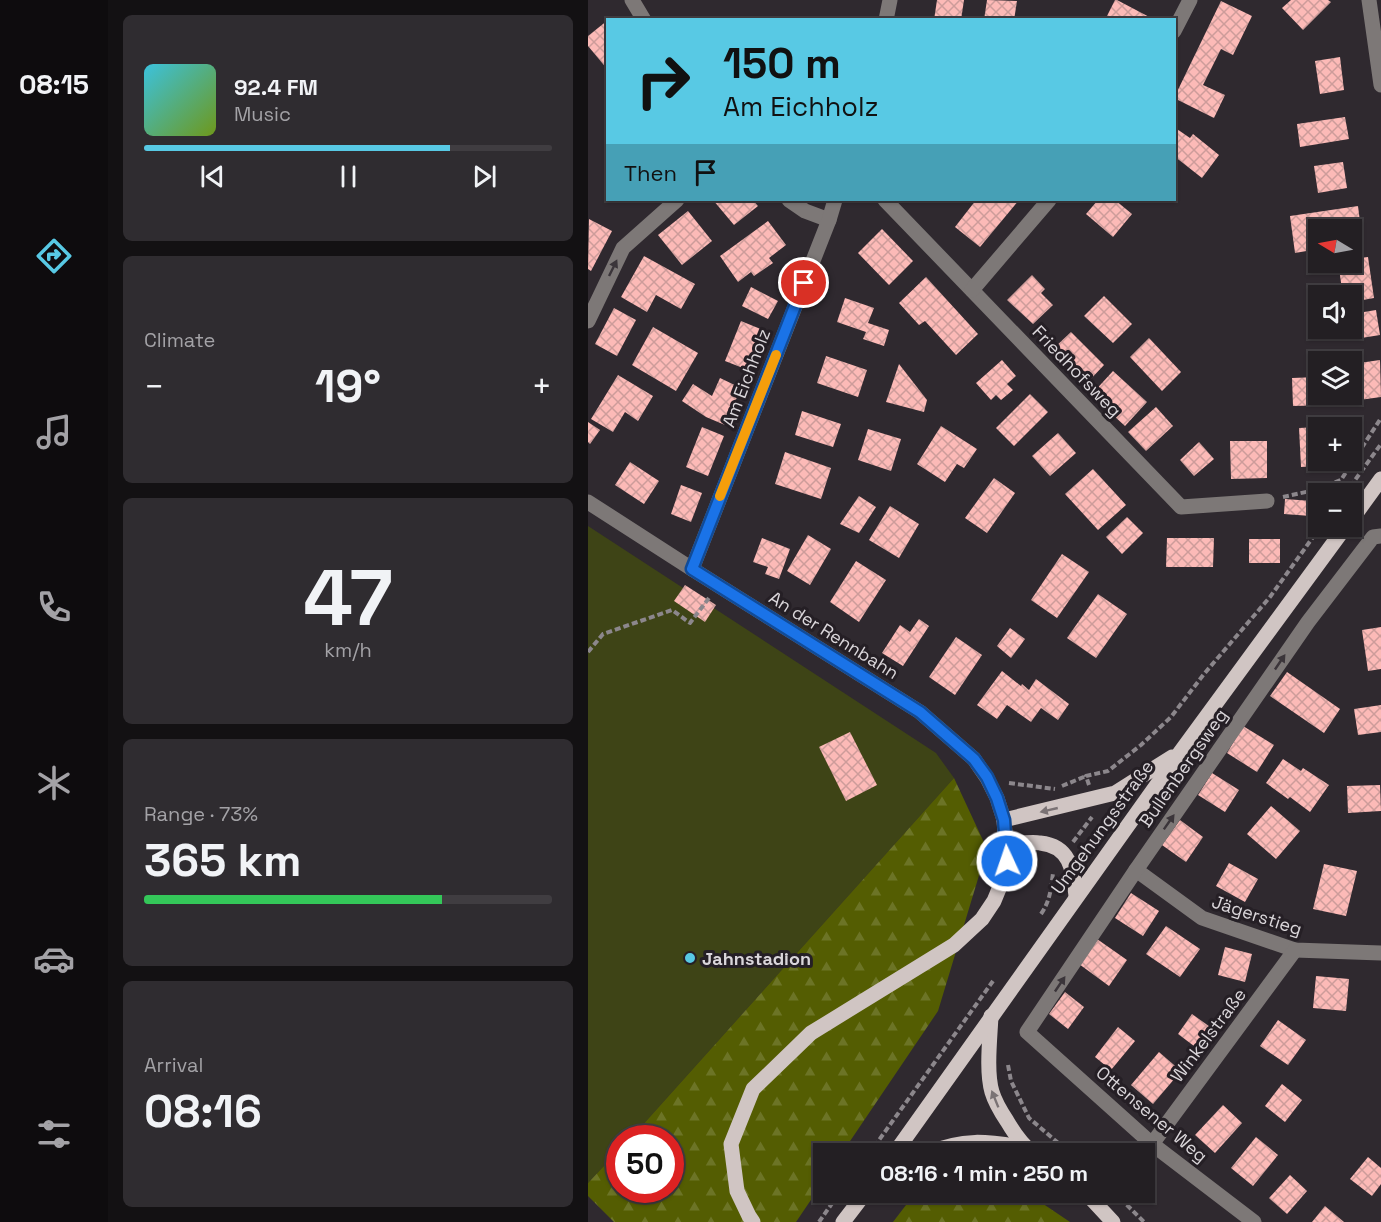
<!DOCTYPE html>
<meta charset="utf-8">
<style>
body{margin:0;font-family:"Space Grotesk",sans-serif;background:#2f2c30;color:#f1f3f6;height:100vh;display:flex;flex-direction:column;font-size:22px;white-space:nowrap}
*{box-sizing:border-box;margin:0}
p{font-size:20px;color:#a3a2a6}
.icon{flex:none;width:33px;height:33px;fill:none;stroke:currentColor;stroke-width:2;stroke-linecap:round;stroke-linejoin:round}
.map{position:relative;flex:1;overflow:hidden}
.details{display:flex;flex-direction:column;gap:15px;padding:15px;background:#131113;width:480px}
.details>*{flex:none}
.hud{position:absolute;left:18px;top:18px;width:570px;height:183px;border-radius:0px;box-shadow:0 2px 4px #0004,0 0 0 2px #403d41;background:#58c9e4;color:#111;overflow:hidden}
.needle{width:39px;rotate:280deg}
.controls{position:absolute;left:720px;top:219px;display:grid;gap:12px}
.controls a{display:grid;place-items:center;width:54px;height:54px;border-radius:0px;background:#231f23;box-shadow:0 2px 4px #0004,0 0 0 2px #403d41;font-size:30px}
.speed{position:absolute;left:18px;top:1125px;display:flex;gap:12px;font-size:30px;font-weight:700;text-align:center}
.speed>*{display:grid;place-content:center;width:78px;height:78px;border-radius:50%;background:#231f23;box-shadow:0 2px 4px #0004,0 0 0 2px #403d41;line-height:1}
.speed .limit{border:9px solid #d22;background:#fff;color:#111}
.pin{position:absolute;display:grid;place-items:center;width:51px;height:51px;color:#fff;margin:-26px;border:3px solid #fff;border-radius:50%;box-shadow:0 2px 6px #0007}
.me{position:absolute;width:66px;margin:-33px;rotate:357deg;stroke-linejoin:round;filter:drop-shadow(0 0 4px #0008)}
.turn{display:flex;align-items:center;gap:21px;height:126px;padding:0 18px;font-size:27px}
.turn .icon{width:78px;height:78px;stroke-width:2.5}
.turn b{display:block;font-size:42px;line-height:51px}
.then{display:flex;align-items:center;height:57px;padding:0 18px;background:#0003;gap:12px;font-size:22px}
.big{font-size:45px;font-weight:700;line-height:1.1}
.details .card{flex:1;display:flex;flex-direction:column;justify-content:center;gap:9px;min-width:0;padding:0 21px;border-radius:9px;background:#2f2c30}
.details .dial{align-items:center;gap:0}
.dial b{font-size:78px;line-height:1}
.song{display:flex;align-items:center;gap:18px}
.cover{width:72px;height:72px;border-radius:9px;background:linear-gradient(135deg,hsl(190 70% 55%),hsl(80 70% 35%))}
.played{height:6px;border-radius:3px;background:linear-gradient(90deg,#58c9e4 75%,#403d41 75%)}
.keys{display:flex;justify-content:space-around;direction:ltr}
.heat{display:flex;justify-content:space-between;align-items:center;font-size:33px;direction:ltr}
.charge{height:9px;border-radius:4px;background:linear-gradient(90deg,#34c759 73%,#403d41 0)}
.trip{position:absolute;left:225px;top:1143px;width:342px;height:60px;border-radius:0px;background:#231f23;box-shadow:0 2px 4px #0004,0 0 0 2px #403d41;font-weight:700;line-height:60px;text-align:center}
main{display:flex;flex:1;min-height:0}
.tabs{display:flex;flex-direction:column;width:108px;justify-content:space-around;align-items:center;background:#0e0c0e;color:#a3a2a6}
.tabs .icon{width:42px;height:42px}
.tabs .current{color:#58c9e4}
.tabs b{font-size:27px;color:#f1f3f6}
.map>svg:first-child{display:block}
.green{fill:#3e4416}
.forest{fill:url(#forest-firs)}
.building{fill:url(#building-cross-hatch)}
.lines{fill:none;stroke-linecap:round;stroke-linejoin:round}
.path{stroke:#8c878c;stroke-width:4;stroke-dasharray:6 3;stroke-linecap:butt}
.minor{stroke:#7d7877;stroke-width:15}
.major{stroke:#d0c5c3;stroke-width:15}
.oneway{fill:#3b353a}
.oneway2{fill:#7a7274}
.route-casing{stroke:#114b97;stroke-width:15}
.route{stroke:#1a73e8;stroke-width:10}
.slow{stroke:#f59e0b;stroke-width:10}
.poi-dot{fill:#58c9e4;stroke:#251f25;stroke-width:2}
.labels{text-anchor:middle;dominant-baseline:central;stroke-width:6;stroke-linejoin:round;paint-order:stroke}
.street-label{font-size:18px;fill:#dad6da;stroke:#251f25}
.poi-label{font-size:18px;font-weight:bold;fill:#dad6da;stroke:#251f25;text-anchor:start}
</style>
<main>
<nav class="tabs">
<b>08:15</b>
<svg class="icon current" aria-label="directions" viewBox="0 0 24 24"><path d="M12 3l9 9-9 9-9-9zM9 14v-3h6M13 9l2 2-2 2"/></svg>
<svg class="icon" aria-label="music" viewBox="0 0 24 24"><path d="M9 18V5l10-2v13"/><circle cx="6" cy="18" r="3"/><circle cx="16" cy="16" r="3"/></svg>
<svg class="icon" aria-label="phone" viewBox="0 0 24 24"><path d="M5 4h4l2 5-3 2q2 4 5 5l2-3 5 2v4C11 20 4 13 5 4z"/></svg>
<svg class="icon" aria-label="climate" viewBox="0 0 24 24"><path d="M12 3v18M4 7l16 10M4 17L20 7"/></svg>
<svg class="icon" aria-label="car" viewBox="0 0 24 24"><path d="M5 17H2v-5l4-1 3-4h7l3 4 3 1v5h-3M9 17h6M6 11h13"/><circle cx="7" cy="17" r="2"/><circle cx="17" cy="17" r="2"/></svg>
<svg class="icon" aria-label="filters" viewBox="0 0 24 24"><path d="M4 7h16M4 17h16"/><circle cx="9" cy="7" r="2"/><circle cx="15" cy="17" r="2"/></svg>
</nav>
<section class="details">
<div class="card">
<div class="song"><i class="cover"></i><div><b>92.4 FM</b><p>Music</p></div></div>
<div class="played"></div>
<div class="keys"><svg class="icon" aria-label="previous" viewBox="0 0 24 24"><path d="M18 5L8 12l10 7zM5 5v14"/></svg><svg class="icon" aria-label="pause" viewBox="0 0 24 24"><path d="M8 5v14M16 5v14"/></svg><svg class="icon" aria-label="next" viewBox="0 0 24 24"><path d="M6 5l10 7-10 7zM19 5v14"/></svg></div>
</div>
<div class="card"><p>Climate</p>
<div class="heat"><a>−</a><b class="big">19°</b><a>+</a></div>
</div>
<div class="card dial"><b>47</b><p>km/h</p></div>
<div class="card"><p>Range · 73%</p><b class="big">365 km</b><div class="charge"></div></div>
<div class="card"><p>Arrival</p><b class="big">08:16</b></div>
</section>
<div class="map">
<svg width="793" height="1222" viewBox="0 0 793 1222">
<defs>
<pattern id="forest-firs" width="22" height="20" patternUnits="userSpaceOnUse" patternTransform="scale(1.5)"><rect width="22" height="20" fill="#545d02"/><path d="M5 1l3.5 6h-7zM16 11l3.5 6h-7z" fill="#6c7426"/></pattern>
<pattern id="building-cross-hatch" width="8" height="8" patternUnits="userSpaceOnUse" patternTransform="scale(1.5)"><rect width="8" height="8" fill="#fcbab7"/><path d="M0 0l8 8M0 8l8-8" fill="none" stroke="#cd9c9a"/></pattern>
</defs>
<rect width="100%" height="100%" fill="#2f292f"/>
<!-- green -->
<path class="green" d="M0 526 348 753 366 778 43 1138H32L31 1150 0 1183Z"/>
<!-- forest -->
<g class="forest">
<path d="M366 778 399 849 350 1011 254 1153 236 1154 235 1182 208 1222H26L0 1196V1183L31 1150 32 1190H82V1138H43Z"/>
<path d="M328 1192 439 1193 482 1222H305Z"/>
</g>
<!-- building -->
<g class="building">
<path d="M349 0H376L373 20H346Z"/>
<path d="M399 0 429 1 426 20H396Z"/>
<path d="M527 0H529L567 20H517Z"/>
<path d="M703 0H740L743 2 715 30 694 8Z"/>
<path d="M633 1 664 16 645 55 633 49 615 85 637 95 626 118 586 98Z"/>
<path d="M20 20V70L0 46V36Z"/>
<path d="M752 57 756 90 732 94 727 61Z"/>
<path d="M757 117 761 139 712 147 709 124Z"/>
<path d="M586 127 602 138 605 134 631 155 614 178 586 156Z"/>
<path d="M755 162 759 188 730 193 726 166Z"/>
<path d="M125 200H165L170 206 146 225Z"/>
<path d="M388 200H431L392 247 367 227Z"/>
<path d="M510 200H527L544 214 525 237 498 214Z"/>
<path d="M770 206 774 237 764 238V230H730V249L707 253 702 216Z"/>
<path d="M100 211 124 241 94 265 70 235Z"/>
<path d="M1 219 24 231 3 271 0 269Z"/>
<path d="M180 221 198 245 181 258 185 263 166 276 163 272 150 282 132 256Z"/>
<path d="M294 229 325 261 301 285 270 253Z"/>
<path d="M56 256 107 284 93 309 68 295 59 312 33 297Z"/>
<path d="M780 257 786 298 764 302V296H755L750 262H764V259Z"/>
<path d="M444 275 457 289 453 293 465 305 445 324 419 300Z"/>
<path d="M338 277 390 334 368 355 337 321 331 325 311 303Z"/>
<path d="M163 287 190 301 180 319 154 306Z"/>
<path d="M516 296 544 324 525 343 496 316Z"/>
<path d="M257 298 286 308 280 323 301 330 296 346 275 339 278 332 249 322Z"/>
<path d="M26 308 48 320 29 356 7 344Z"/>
<path d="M788 310 792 335 755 341 753 328H764V314Z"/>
<path d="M153 321 175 330 160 370 137 361Z"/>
<path d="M65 327 110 353 88 391 44 365Z"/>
<path d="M483 332 516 365 499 383 465 349Z"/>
<path d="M561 338 593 372 574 391 542 357Z"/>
<path d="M238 356 279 370 270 397 229 383Z"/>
<path d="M414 360 428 376 419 384 425 390 413 400 408 395 403 400 388 383Z"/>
<path d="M792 360 793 397 764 401V364Z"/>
<path d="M311 364 339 400 336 412 298 402Z"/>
<path d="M525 371 559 402 537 426 503 395Z"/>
<path d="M30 375 65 396 50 421 37 412 25 432 3 419Z"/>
<path d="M730 377V394H744V405L705 406 704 378Z"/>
<path d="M132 378 153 388 137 425 118 417 94 401 105 384 124 396Z"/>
<path d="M442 394 460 412 426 446 408 428Z"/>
<path d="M568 407 585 426 558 451 540 432Z"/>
<path d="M214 411 253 424 245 447 207 435Z"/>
<path d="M0 422 12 430 2 444 0 442Z"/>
<path d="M353 426 389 449 376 468 369 464 357 482 329 464Z"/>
<path d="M114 427 136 436 120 476 98 467Z"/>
<path d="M730 427V460H742V465L713 467 711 428Z"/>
<path d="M280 429 313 439 303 471 270 460Z"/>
<path d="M470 433 488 453 462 476 444 456Z"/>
<path d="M642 441H679V478L643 479Z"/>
<path d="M611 442 626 459 606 476 592 460Z"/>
<path d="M197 452 243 468 233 499 187 484Z"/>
<path d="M42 462 71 481 56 504 27 485Z"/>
<path d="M505 469 538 505 510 530 477 494Z"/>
<path d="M406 478 427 493 399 533 377 518Z"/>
<path d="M93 485 114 493 103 522 83 514Z"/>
<path d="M271 496 288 507 271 533 252 524Z"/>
<path d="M697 499 724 501 723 516 696 514Z"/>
<path d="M302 506 331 524 311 558 281 540Z"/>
<path d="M539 517 555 533 534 554 518 537Z"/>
<path d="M220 535 243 549 222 585 199 571Z"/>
<path d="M174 538 202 549 191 579 177 574 180 567 165 562Z"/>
<path d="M579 538H626L625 567H578Z"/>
<rect x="661" y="539" width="31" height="24"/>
<path d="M474 554 501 572 469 618 443 600Z"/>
<path d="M268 561 298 580 271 622 242 602Z"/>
<path d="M97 585 128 605 117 622 86 601Z"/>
<path d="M510 594 539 614 508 658 479 638Z"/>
<path d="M331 619 341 626 315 666 294 653 312 625 322 632Z"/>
<path d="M793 627V669L780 671 774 630Z"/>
<path d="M422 628 437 639 423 658 409 646Z"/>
<path d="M368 637 394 655 367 695 341 677Z"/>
<path d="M414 671 433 686 434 684 441 690 448 679 481 704 470 720 453 708 443 722 419 705 409 719 389 705Z"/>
<path d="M699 672 752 709 736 733 682 696Z"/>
<path d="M793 705V732L770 735 766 709Z"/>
<path d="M655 726 686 745 669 772 639 753Z"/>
<path d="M262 732 289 785 258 801 231 747Z"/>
<path d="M695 759 713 771 715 768 741 785 722 812 702 797 700 799 678 783Z"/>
<path d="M624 773 651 790 637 812 610 795Z"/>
<path d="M792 785 793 811 760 813 759 786Z"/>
<path d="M683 806 712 831 688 859 659 834Z"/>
<path d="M592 820 615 837 598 862 574 845Z"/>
<path d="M641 863 670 879 657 902 628 886Z"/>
<path d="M736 864 769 871 758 916 725 909Z"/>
<path d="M543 893 571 911 555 936 527 918Z"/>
<path d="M578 926 612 949 592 977 558 954Z"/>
<path d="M509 939 539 960 521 986 491 964Z"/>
<path d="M637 947 664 954 657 982 630 975Z"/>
<path d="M728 976 761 979 758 1011 725 1008Z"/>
<path d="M477 992 496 1007 480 1029 461 1014Z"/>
<path d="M604 1014 625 1029 610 1049 590 1034Z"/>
<path d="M690 1020 718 1040 700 1065 672 1046Z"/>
<path d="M530 1027 547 1041 523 1070 507 1057Z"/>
<path d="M571 1052 593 1071 565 1104 543 1085Z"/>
<path d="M694 1084 714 1100 697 1122 677 1106Z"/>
<path d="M635 1105 654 1123 627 1153 607 1135Z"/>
<path d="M668 1137 690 1155 665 1186 643 1168Z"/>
<path d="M780 1157 793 1168V1184L784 1196 762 1179Z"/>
<path d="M702 1175 719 1191 699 1214 681 1198Z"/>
<path d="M737 1206 756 1222H724Z"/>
</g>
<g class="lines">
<!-- path -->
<g class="path">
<path d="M757 494 793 444"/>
<path d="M695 497 727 490 753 480 793 418"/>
<path d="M0 652 15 634 84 610 102 623 121 598"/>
<path d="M421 783 467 789"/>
<path d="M501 785 498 776 520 771 553 745 583 717 616 674 682 597 733 526"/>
<path d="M474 786 498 776"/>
<path d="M485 842 504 817"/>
<path d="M453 914C462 901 463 889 465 873"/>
<path d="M420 1065 423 1081 441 1118 483 1154"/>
<path d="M281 1154 405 981"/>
<path d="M526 1192 556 1222"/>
<path d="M231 1222 252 1192"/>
</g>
<!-- minor -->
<g class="minor">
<path d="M44 0 56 20"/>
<path d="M781 0 793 85"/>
<path d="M298 20 302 0"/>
<path d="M586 31 602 0"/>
<path d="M201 200 217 211 241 220"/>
<path d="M297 200 593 507 679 501"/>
<path d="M384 290 461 200"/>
<path d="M0 321 35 248 89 200"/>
<path d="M0 502 104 569 332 712 386 759 399 778 409 798 416 820"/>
<path d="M104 569 241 220 247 200"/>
<path d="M548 870 614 918 707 950 793 953"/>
<path d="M564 1144 707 950"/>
<path d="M666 1222 564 1144 439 1032 548 870 720 622 785 537 793 536"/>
</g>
<!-- major -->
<g class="major">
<path d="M764 519 793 479"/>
<path d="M419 845C429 844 442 841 452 843 483 846 485 871 488 896"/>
<path d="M403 1016C402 1038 398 1072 404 1092 407 1102 413 1112 419 1121 426 1133 434 1145 446 1154"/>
<path d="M306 1154 593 751 758 526"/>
<path d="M337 1154C376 1138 398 1141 438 1148"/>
<path d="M497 1192 525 1222"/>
<path d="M165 1222 161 1216 149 1191 143 1144 165 1089 223 1033 366 945 394 919 406 901 413 884 419 861 416 820 527 793 584 757"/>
<path d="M255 1222 278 1192"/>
</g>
</g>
<!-- one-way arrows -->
<defs><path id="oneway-solid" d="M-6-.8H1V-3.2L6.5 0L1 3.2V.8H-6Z" transform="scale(1.5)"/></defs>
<g class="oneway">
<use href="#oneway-solid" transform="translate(25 268) rotate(-64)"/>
<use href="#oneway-solid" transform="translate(692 662) rotate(-56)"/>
<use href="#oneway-solid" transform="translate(581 822) rotate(-55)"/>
<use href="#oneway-solid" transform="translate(472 984) rotate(-56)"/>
</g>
<g class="oneway2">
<use href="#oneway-solid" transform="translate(461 810) rotate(167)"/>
<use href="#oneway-solid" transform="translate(407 1099) rotate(-112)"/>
</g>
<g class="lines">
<defs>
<path id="route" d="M216 283 104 569 332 712 386 759 399 777 409 798 416 820 419 861"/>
</defs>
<!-- route casing -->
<use href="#route" class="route-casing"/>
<!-- route -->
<use href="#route" class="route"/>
<!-- slow -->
<path class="slow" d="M132 496 188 355"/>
</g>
<!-- markers -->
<circle class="poi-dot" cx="102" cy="958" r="6"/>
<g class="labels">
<!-- street labels -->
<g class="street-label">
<text transform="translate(489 371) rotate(46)">Friedhofsweg</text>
<text transform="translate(158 378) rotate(-69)">Am Eichholz</text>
<text transform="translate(246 635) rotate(32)">An der Rennbahn</text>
<text transform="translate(595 768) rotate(-55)">Bullenbergsweg</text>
<text transform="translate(514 827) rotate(-54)">Umgehungsstraße</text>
<text transform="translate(669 915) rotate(18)">Jägerstieg</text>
<text transform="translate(620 1035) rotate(-53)">Winkelstraße</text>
<text transform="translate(564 1114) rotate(40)">Ottensener Weg</text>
</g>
<!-- poi labels -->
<g class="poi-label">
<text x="114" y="958">Jahnstadion</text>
</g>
</g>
</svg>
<div class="controls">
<a><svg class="needle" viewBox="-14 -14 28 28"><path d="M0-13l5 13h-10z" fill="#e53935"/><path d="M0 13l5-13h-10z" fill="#a3a2a6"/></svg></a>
<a><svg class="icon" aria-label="sound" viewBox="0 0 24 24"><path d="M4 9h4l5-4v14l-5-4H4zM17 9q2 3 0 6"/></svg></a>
<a><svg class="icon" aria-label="layers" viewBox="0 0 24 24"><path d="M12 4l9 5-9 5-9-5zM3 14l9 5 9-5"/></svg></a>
<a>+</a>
<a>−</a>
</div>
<div class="speed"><div class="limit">50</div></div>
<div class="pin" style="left:216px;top:283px;background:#d93025"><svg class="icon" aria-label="arrive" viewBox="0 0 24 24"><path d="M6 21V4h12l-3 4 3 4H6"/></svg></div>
<svg class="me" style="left:419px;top:861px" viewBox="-20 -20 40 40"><circle r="17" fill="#1a73e8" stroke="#fff" stroke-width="3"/><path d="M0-11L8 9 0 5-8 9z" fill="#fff"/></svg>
<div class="trip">08:16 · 1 min · 250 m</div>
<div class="hud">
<div class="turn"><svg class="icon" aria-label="right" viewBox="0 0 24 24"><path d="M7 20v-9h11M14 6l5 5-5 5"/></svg><div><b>150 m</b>Am Eichholz</div></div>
<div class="then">Then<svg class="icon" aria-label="arrive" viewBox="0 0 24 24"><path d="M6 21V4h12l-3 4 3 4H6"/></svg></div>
</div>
</div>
</main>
